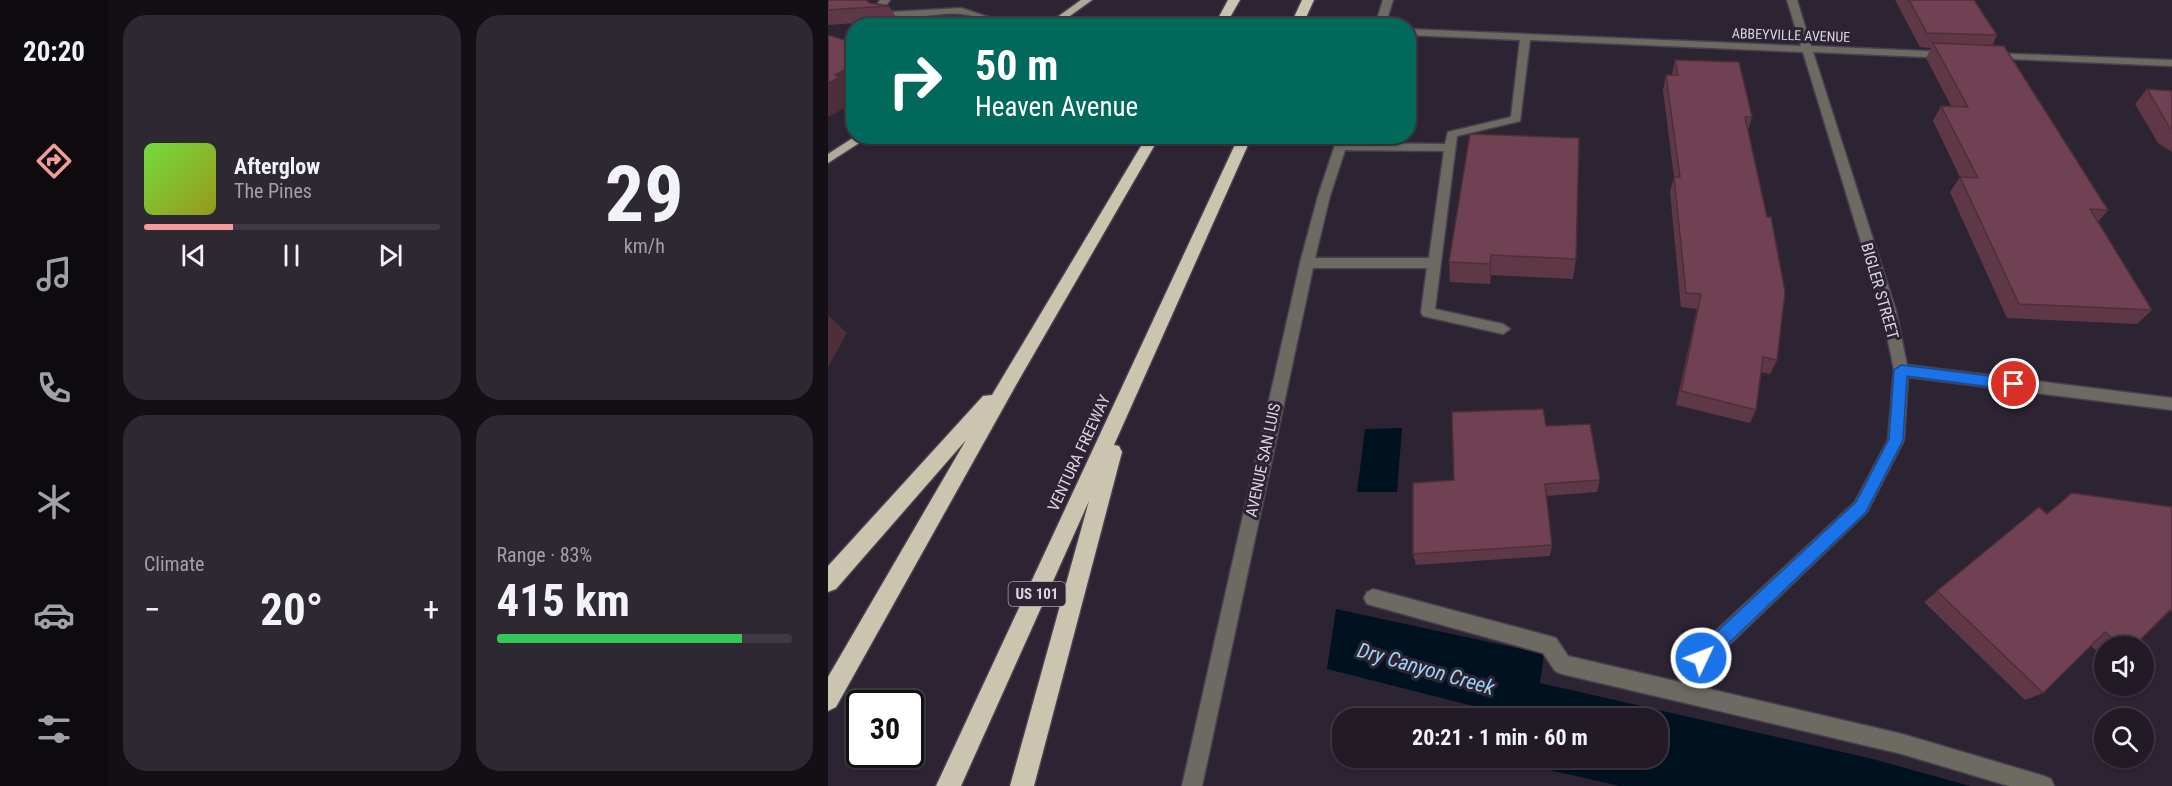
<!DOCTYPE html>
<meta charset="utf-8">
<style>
body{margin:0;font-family:"Roboto Condensed",sans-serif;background:#2e2832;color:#f1f3f6;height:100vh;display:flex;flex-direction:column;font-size:22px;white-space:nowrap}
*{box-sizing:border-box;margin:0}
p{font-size:20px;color:#a2a1a7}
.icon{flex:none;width:33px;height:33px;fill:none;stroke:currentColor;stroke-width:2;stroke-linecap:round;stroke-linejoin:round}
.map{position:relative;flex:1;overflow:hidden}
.panel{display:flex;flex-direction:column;gap:15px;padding:15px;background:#130f15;width:720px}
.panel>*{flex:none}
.hud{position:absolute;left:18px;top:18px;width:570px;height:126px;border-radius:24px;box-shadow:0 2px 4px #0004,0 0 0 2px #3f3943;background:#00695c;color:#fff;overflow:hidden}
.fabs{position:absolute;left:1266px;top:636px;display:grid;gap:12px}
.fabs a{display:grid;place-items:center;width:60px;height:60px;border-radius:50%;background:#221b26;box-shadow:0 2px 4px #0004,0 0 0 2px #3f3943;font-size:30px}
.speed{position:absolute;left:18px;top:690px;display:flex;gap:12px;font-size:30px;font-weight:700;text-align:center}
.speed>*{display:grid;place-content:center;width:78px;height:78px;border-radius:50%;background:#221b26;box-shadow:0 2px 4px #0004,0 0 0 2px #3f3943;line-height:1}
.speed .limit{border:3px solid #111;border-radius:9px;background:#fff;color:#111}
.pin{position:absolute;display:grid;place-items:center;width:51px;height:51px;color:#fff;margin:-26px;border:3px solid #fff;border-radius:50%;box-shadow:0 2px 6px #0007}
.me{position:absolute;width:66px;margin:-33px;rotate:47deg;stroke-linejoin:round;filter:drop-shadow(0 0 4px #0008)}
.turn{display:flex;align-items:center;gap:21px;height:126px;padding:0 30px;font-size:27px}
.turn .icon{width:78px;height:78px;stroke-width:2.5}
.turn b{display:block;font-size:42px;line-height:51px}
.big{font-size:45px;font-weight:700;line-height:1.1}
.panel .card{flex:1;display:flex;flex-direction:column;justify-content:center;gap:9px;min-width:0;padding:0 21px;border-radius:24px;background:#2e2832}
.panel .dial{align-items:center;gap:0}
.dial b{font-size:78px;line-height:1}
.song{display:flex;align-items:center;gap:18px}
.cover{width:72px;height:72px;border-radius:9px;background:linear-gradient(135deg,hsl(100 70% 55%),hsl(60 70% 35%))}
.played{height:6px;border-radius:3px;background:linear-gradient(90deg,#f59b99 30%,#3f3943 30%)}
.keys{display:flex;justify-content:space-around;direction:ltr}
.heat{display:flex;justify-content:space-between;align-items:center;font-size:33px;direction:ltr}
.charge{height:9px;border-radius:4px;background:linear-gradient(90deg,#34c759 83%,#3f3943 0)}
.panel .tiles{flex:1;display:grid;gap:15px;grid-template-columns:repeat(2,1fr)}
.trip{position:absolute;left:504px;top:708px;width:336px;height:60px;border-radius:24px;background:#221b26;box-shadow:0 2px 4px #0004,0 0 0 2px #3f3943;font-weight:700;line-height:60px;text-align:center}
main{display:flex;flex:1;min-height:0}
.tab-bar{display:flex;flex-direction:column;width:108px;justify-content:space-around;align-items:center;background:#0e0b0f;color:#a2a1a7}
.tab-bar .icon{width:42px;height:42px}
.tab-bar .selected{color:#f59b99}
.tab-bar b{font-size:27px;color:#f1f3f6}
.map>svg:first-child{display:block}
.water{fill:#00111f}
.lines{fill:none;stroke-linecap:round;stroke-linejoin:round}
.minor-casing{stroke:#49404f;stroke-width:3}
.major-casing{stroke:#49404f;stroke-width:3}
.highway-casing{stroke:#49404f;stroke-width:3}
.minor{fill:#6c6a61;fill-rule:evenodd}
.major{fill:#b0ab99;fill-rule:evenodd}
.highway{fill:#cbc5af;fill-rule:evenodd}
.wall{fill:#5f3847}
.shaded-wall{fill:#4e2e39}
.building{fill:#6f4152;stroke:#4e2e39;stroke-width:1.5}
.route{fill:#1a73e8;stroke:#114b97;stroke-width:1.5}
.labels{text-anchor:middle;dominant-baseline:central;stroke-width:6;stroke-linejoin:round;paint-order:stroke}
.far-street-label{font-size:14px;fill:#dbd5df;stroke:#2d2433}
.shield{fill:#2d2433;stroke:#a7a0ab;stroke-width:1.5}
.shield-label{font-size:15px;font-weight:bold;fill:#dbd5df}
.street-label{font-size:16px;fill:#dbd5df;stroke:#2d2433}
.near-water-label{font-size:21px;font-style:italic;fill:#9bd1f7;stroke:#2d2433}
</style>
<main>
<nav class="tab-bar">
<b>20:20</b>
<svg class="icon selected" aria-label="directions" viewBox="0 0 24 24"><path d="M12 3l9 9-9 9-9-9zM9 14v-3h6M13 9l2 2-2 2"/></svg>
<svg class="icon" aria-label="music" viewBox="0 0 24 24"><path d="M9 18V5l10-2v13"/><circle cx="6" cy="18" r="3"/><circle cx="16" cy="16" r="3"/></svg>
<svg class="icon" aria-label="phone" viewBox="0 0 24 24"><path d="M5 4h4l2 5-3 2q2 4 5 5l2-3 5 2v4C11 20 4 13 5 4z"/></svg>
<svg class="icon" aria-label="climate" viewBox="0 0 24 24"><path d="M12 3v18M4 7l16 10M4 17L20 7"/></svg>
<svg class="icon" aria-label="car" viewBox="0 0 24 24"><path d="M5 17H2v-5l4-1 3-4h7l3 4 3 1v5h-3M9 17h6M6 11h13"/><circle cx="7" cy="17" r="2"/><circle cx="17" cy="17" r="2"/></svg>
<svg class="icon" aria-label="filters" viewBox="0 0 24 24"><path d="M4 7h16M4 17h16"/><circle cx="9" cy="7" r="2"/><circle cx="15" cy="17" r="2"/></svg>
</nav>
<section class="panel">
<div class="tiles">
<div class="card">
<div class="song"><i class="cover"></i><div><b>Afterglow</b><p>The Pines</p></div></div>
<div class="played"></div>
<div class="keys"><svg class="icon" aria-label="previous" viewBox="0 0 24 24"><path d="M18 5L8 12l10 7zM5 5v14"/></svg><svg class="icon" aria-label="pause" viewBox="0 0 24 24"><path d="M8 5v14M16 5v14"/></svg><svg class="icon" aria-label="next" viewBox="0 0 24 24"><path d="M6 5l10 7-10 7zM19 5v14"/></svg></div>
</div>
<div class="card dial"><b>29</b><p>km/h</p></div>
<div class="card"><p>Climate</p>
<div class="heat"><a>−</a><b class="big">20°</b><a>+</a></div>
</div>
<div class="card"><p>Range · 83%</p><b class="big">415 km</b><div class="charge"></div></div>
</div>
</section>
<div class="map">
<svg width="1344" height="786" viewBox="0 0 1344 786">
<rect width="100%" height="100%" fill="#2d2433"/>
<!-- water -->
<g class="water">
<path d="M574 428 569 492H529L537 429Z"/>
<path d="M508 609 716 654 712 683 1045 759 1142 786H792L668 758H830V718H693L499 669Z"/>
<path d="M538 711 614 714 658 718H537Z"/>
</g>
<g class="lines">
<defs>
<g id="minor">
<path d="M52 0H62L55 10 62 12 133 8 188 26C168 26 152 16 133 14 107 11 65 27 44 11Z"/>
<path d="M555 0H565L557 26H547Z"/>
<path d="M959 0H969L983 46 1119 52 1124 55 1119 58 985 52 1068 311 1079 365 1344 398V410L1080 377 1076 440 1039 512 880 665 873 667 866 665 864 658 866 651 1027 502 1060 440 1066 370 1054 311 975 52 702 40 692 121 629 136 607 309 675 324 682 329 675 334 595 316 593 312 599 268H485L374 786H354L472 263 490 196 510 136H521L519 143 617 144 620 132 683 117 692 40 580 35V29L973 46ZM517 150 616 151 601 258H487L502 196Z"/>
<path d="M1164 53 1344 60V66L1160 58 1159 56Z"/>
<path d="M545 589 721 636 728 638 740 656 1074 734 1216 776 1223 779 1226 786H1181L1074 754 734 674 727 671 715 653 539 604 536 598 539 592Z"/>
</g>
<g id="major">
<path d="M253 0H264L228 26H217Z"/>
<path d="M28 136H42L0 163V154Z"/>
</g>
<g id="highway">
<path d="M400 0H412L397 26H386Z"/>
<path d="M474 0H486L474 26H462Z"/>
<path d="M319 136H332L192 378 8 707 0 711V677L138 440 8 589 0 592V566L155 396 164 395Z"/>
<path d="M411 136H424L286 445 291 446 294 452 206 786H182L261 501 133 786H108Z"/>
</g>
</defs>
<!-- minor casing -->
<use href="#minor" class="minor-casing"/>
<!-- major casing -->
<use href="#major" class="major-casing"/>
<!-- highway casing -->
<use href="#highway" class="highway-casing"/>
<!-- minor -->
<use href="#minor" class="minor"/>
<!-- major -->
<use href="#major" class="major"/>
<!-- highway -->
<use href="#highway" class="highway"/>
</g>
<!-- wall -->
<g class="wall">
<path d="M0 0 42 3 61 6 70 20 0 25Z"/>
<path d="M1067 0H1146L1169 35 1164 46 1280 210 1270 222 1324 310 1309 324 1179 318 1122 192 1132 177 1105 121 1113 106H1123L1098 58 1103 48 1092 47Z"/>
<path d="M847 60 924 117 920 131 949 360 942 374 933 372 928 410 922 423 848 405 869 309 853 307 842 192 846 177 835 90 838 75H844Z"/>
<path d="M1319 89 1344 91V152L1330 143 1307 104Z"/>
<path d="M642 134 748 259 745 279 663 275 662 284 622 282 621 262Z"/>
<path d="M718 426 772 480 769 492 718 496 724 545 722 556 588 565 585 554 626 480Z"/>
<path d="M1244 493 1344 507V613L1343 610 1306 646H1276V657L1263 646 1215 693 1197 700 1096 602 1211 507 1218 514Z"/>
</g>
<!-- shaded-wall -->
<g class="shaded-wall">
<path d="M26 65V103L0 117V83L7 75Z"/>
<path d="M663 255V275L662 284V264Z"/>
<path d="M0 315 19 333 0 367Z"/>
</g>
<!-- building -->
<g class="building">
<path d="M0 0H38L42 3 61 6 0 10Z"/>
<path d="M1081 0H1146L1169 35 1099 33Z"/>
<path d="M0 35 26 43V60L24 61H26V65L7 75 12 77 0 83Z"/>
<path d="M1105 43 1176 46 1280 210 1262 209 1324 310 1191 304 1132 177 1150 178 1113 106 1140 107Z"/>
<path d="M847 60 911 62 924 117H917L939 217H943L957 292 949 360 935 357 928 410 853 391 873 294 858 293 846 177H852L838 75H850Z"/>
<path d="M1319 89 1344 91V129L1342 128Z"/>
<path d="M642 134 751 138 748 259 663 255 662 264 621 262Z"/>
<path d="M715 409 718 426 762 424 772 480 717 484 724 545 585 554V483L626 480 624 412Z"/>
<path d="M1244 493 1344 507V608L1306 646H1294L1277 632 1215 693 1109 591 1211 507 1219 514Z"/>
</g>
<!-- route -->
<path class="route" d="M1073 365 1186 379 1193 384 1186 390 1079 376 1075 440 1038 512 879 664 873 667 867 664 864 658 867 652 1028 502 1061 439 1066 370Z"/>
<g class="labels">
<!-- far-street labels -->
<g class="far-street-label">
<text transform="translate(963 35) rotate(2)">ABBEYVILLE AVENUE</text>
</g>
<!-- shield labels -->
<rect class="shield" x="180.5" y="582" width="57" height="24" rx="4.5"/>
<g class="shield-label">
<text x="209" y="594">US 101</text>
</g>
<!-- street labels -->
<g class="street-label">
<text transform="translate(1052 291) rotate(74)">BIGLER STREET</text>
<text transform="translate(251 453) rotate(-65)">VENTURA FREEWAY</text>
<text transform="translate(435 460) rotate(-78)">AVENUE SAN LUIS</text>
</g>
<!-- near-water labels -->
<g class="near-water-label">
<text transform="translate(598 669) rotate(16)">Dry Canyon Creek</text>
</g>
</g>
</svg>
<div class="fabs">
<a><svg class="icon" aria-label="sound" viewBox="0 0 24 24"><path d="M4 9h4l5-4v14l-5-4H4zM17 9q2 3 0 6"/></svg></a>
<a><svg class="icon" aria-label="search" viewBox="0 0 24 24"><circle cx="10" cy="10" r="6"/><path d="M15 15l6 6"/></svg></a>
</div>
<div class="speed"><div class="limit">30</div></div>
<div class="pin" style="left:1186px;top:384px;background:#d93025"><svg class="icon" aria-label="arrive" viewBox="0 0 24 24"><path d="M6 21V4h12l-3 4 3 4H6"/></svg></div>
<svg class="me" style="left:873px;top:658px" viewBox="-20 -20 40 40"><circle r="17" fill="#1a73e8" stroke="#fff" stroke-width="3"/><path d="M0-11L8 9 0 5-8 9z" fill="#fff"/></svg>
<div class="trip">20:21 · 1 min · 60 m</div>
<div class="hud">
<div class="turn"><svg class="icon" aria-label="right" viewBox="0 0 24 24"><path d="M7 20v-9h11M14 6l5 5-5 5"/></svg><div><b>50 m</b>Heaven Avenue</div></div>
</div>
</div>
</main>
